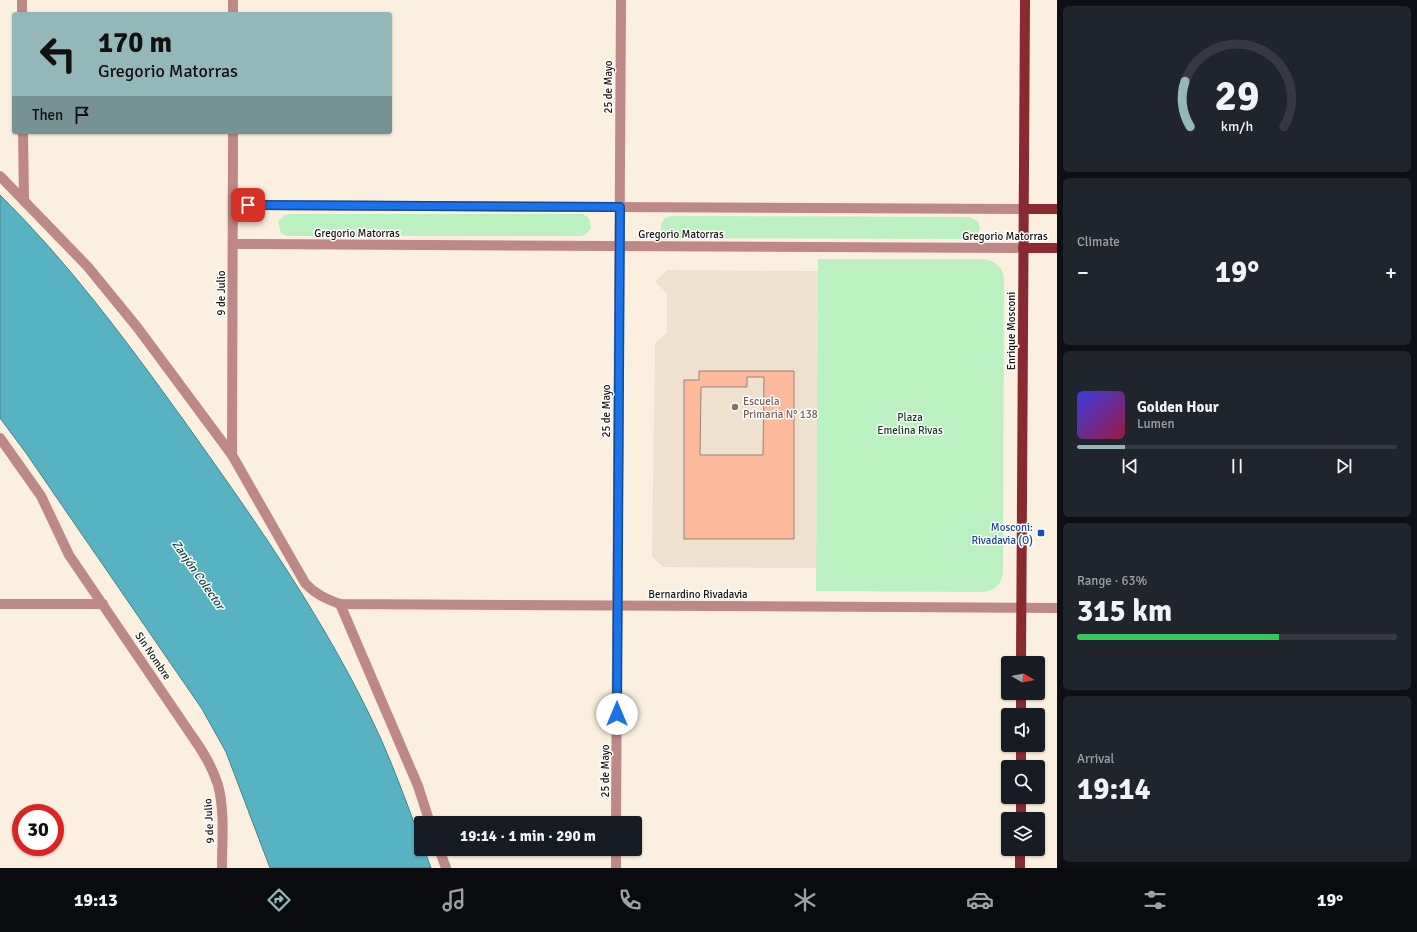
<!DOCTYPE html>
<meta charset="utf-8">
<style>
body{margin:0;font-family:Signika,sans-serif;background:#20242c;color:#f1f3f6;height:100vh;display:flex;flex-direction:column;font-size:15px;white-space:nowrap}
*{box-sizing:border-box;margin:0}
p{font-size:13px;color:#9ea1a6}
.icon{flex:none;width:22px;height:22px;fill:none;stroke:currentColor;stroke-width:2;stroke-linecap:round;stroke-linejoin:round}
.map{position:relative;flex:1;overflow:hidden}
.sheet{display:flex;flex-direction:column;gap:6px;padding:6px;background:#0d0f14;width:360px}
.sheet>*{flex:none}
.top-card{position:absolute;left:12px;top:12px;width:380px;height:122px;border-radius:4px;box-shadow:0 1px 3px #0004;background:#94b7b9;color:#111;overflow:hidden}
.needle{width:26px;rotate:100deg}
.buttons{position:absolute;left:1001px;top:656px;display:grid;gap:8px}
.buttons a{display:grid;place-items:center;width:44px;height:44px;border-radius:4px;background:#171b24;box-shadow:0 1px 3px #0004;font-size:20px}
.speed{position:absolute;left:12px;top:804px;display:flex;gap:8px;font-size:20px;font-weight:700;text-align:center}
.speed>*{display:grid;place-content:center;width:52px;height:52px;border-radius:50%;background:#171b24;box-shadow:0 1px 3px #0004;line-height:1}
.speed .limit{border:6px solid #d22;background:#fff;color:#111}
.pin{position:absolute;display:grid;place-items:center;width:34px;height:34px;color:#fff;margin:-17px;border-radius:8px;box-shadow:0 2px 6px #0006}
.me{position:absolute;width:44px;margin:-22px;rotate:0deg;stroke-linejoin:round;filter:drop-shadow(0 0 3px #0008)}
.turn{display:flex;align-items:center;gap:14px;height:84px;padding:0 20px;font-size:18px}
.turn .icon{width:52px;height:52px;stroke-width:2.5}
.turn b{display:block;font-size:28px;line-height:34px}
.then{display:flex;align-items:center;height:38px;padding:0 20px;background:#0003;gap:8px;font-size:15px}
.big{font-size:30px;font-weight:700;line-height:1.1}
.sheet .card{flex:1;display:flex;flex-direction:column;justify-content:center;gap:6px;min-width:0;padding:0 14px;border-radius:6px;background:#20242c}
.sheet .dial{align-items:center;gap:0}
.dial svg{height:104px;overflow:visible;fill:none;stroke:#363941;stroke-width:7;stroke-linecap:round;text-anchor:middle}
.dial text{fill:#f1f3f6;stroke:none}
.song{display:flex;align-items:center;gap:12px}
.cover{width:48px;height:48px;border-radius:6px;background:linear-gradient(135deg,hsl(240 70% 55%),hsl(340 70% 35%))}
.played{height:4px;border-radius:2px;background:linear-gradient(90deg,#94b7b9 15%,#363941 15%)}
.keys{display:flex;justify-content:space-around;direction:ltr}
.heat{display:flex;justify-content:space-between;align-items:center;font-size:22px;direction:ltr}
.charge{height:6px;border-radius:3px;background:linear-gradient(90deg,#34c759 63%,#363941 0)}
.trip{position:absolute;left:414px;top:816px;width:228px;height:40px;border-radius:4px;background:#171b24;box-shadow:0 1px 3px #0004;font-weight:700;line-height:40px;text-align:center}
.tabs{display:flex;height:64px;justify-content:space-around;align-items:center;background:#090b0e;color:#9ea1a6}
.tabs .icon{width:28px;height:28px}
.tabs .active{color:#94b7b9}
.tabs b{font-size:18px;color:#f1f3f6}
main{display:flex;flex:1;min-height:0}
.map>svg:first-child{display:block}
.education{fill:#eee2ce}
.green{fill:#bbf0c1}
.water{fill:#57b3c1;stroke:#44838b}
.building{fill:#fdb99b;stroke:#95837b;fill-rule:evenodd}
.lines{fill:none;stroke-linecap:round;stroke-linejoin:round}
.minor{stroke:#be8886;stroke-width:10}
.major{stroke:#882a30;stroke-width:10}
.route-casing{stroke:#114b97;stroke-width:10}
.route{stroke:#1a73e8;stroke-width:7}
.education-dot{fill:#8d6e63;stroke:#fff;stroke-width:1.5}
.transit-dot{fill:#1a4fb4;stroke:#fff;stroke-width:1.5}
.labels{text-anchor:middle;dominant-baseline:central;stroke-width:3;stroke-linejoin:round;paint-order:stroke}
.street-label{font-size:11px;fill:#17140e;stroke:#fff}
.education-label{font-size:11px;fill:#785e54;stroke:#fff;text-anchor:start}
.park-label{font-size:11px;fill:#103919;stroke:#fff}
.transit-label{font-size:11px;fill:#164399;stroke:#fff;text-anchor:end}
.water-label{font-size:12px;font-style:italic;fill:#154147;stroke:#fff}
</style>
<main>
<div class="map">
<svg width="1057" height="868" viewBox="0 0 1057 868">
<rect width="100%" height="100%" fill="#fbf0df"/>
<!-- education -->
<path class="education" d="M667 270 818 271 816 568 663 567 652 557 655 343 667 333V293L655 282Z"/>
<!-- green -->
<g class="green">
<path d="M290 214H583L589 218 591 228 587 233 582 236H287L281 233 278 222 283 216Z"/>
<path d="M672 216 969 217 978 221 980 228 978 234 969 239 670 238 661 231V224L665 218Z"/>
<path d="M818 259H981C994 260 1003 266 1004 279L1003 571C1002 584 996 590 983 592L816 591Z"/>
</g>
<!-- water -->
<path class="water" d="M0 195C68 262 126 340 182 418 255 520 329 625 381 739 396 773 408 807 421 841V849H424L431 868H270L226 752 202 709 26 453 0 418Z"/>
<!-- building -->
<path class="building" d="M699 371H794V539H684V380H699ZM747 377H764L763 455H700L701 387H747Z"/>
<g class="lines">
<!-- minor -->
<g class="minor">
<path d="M22 0V14"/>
<path d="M233 14V0"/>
<path d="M23 132 24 201"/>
<path d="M0 176 88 267 137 327 232 455 305 583C315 594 326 599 340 604L1057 608"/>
<path d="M233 205 1024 209"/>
<path d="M233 244 1023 248"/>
<path d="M0 438 41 496 69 555 194 739C204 753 213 769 218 785 225 811 222 841 222 868"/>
<path d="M232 455 233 132"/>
<path d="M0 604H103"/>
<path d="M340 604 418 786 430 823"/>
<path d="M616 823 621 0"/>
<path d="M439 849 446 868"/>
<path d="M616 868V849"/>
</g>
<!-- major -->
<g class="major">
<path d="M1024 209H1057"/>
<path d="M1023 248H1057"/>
<path d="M1021 663 1025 0"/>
<path d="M1021 715V693"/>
<path d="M1021 767V745"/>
<path d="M1021 819V797"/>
<path d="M1020 868V849"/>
</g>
</g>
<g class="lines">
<defs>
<path id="route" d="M248 205 620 207 617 714"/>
</defs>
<!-- route casing -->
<use href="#route" class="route-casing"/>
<!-- route -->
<use href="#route" class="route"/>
</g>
<!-- markers -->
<circle class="education-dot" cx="735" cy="407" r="4"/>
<rect class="transit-dot" x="1037" y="529" width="8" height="8" rx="2"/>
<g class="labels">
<!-- street labels -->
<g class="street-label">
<text transform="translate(608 87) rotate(-90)">25 de Mayo</text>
<text x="357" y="233">Gregorio Matorras</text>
<text x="681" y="234">Gregorio Matorras</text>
<text x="1005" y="236">Gregorio Matorras</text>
<text transform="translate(221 293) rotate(-90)">9 de Julio</text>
<text transform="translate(1011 331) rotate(-90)">Enrique Mosconi</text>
<text transform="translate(606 411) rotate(-90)">25 de Mayo</text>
<text x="698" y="594">Bernardino Rivadavia</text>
<text transform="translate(153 656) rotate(56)">Sin Nombre</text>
<text transform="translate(605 771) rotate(-90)">25 de Mayo</text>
<text transform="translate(209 821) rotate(-93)">9 de Julio</text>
</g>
<!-- education labels -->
<g class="education-label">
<text x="743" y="401">Escuela<tspan x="743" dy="13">Primaria N° 138</tspan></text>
</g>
<!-- park labels -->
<g class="park-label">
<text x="910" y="417">Plaza<tspan x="910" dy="13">Emelina Rivas</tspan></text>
</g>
<!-- transit labels -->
<g class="transit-label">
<text x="1033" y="527">Mosconi:<tspan x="1033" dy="13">Rivadavia (O)</tspan></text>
</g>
<!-- water labels -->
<g class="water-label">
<text transform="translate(198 575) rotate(55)">Zanjón Colector</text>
</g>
</g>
</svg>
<div class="buttons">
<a><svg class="needle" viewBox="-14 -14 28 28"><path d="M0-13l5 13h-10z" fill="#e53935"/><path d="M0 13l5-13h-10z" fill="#9ea1a6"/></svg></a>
<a><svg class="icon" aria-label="sound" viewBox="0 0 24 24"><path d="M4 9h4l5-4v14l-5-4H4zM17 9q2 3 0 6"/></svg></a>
<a><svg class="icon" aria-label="search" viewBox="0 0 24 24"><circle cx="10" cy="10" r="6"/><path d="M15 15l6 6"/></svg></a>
<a><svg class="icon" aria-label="layers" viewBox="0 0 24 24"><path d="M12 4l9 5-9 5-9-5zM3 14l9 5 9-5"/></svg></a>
</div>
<div class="speed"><div class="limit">30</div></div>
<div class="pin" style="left:248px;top:205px;background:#d93025"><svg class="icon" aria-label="arrive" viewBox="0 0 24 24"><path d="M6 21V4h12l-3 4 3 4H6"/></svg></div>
<svg class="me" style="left:617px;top:714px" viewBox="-20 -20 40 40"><circle r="19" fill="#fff"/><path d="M0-13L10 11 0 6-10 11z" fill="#1a73e8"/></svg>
<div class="trip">19:14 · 1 min · 290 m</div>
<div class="top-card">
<div class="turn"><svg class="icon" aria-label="left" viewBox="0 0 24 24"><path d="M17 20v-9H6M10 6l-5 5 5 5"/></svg><div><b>170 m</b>Gregorio Matorras</div></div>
<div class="then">Then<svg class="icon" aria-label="arrive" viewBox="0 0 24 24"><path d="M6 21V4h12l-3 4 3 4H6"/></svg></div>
</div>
</div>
<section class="sheet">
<div class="card dial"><svg viewBox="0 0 100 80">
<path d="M14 69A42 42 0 1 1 86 69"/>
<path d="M14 69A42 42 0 0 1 10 34" stroke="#94b7b9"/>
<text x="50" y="56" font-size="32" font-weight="700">29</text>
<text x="50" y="72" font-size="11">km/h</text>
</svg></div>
<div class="card"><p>Climate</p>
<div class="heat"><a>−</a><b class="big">19°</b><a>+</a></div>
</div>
<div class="card">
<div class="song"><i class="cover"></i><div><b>Golden Hour</b><p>Lumen</p></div></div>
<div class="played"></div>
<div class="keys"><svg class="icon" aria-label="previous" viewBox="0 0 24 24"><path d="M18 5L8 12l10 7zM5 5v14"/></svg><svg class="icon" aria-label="pause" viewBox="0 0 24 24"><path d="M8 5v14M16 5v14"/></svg><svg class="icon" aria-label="next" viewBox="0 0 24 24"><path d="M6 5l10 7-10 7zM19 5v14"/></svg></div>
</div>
<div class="card"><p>Range · 63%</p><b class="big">315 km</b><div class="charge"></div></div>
<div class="card"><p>Arrival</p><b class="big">19:14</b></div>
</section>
</main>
<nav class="tabs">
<b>19:13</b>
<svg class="icon active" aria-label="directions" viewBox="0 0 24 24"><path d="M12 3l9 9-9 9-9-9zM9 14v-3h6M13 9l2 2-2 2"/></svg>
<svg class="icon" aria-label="music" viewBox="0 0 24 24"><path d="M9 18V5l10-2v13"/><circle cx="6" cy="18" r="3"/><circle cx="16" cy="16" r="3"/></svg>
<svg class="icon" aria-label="phone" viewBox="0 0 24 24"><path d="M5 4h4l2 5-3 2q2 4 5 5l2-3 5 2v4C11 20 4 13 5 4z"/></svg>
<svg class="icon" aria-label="climate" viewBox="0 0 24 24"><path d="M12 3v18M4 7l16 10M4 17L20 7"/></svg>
<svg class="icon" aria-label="car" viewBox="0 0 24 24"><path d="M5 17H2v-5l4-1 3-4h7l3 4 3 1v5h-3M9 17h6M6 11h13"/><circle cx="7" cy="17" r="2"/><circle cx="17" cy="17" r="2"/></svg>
<svg class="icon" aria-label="filters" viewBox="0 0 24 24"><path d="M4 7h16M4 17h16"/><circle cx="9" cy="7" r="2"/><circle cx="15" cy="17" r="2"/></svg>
<b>19°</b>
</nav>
